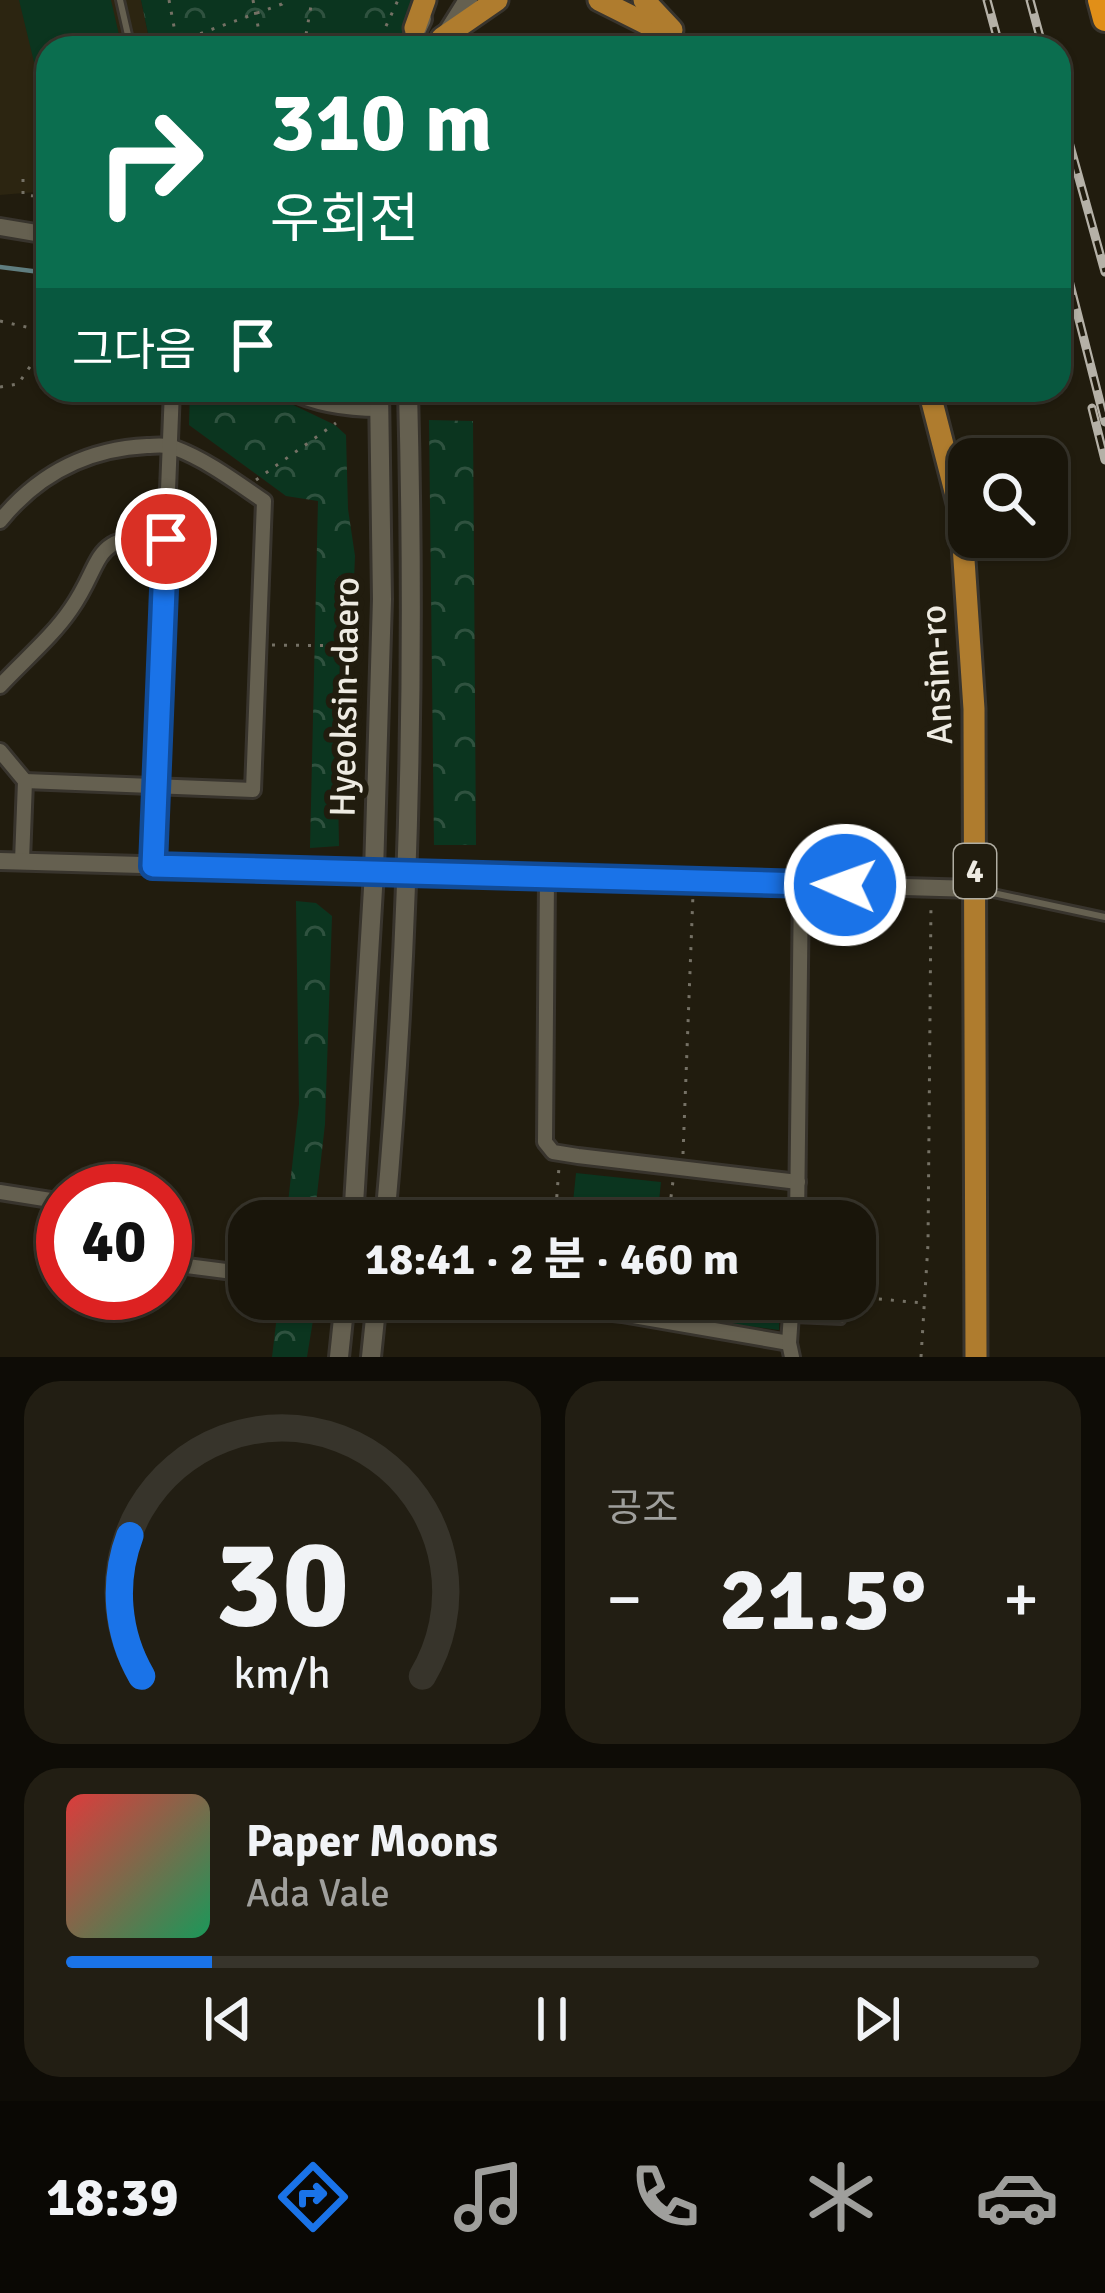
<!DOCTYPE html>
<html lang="ko">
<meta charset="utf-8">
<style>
body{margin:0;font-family:Signika,"Noto Sans KR",sans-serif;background:#221e13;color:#f1f3f6;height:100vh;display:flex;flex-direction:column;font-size:45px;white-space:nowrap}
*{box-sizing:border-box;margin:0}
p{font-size:39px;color:#9f9f9c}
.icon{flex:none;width:66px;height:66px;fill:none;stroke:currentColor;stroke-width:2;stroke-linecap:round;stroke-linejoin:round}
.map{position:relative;height:1357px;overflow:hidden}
.side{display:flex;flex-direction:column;gap:24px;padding:24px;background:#0e0c06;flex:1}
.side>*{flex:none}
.banner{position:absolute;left:36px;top:36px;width:1035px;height:366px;border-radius:36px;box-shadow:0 3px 9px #0004,0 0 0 3px #37342b;background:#0b6e4f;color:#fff;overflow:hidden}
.tools{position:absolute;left:948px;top:438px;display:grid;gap:24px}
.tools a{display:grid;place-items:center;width:120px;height:120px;border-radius:24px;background:#19150a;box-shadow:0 3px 9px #0004,0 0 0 3px #37342b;font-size:60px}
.speed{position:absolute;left:36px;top:1164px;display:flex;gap:24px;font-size:60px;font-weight:700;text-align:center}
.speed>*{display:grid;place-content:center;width:156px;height:156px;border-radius:50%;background:#19150a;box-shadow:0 3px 9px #0004,0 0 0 3px #37342b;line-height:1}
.speed .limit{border:18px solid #d22;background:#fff;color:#111}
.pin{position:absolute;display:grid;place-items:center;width:102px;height:102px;color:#fff;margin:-51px;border:6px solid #fff;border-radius:50%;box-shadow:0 3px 12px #0007}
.me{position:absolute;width:132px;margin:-66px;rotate:272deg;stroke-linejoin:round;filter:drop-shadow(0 0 9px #0008)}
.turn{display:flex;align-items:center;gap:42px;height:252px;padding:0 36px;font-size:54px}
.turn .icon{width:156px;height:156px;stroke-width:2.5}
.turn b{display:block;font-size:84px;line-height:102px}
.then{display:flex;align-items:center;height:114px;padding:0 36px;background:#0003;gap:24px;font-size:45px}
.big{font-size:90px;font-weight:700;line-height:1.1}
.side .tile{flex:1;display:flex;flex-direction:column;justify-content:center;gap:18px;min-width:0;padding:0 42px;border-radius:36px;background:#221e13}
.side .dial{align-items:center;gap:0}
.dial svg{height:312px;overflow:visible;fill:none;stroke:#37342b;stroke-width:7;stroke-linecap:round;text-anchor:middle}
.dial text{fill:#f1f3f6;stroke:none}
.song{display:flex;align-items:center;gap:36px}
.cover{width:144px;height:144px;border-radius:18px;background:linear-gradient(135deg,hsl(0 70% 55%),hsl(150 70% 35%))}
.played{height:12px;border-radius:6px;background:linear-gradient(90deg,#1a73e8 15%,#37342b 15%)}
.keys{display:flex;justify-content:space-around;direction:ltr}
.heat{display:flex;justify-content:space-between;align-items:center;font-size:66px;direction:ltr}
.side .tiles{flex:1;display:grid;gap:24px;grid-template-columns:1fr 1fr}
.tile:last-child{grid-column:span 2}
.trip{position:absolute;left:228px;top:1200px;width:648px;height:120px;border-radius:36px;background:#19150a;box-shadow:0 3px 9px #0004,0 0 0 3px #37342b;font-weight:700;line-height:120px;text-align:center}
.dock{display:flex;height:192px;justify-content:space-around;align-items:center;background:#0a0804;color:#9f9f9c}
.dock .icon{width:84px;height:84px}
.dock .current{color:#1a73e8}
.dock b{font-size:54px;color:#f1f3f6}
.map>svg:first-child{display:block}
.built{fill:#2c2511}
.park{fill:url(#park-crowns)}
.pitch{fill:#0b351f}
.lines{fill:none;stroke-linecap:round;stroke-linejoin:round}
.stream{stroke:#607e80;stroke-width:4.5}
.service-casing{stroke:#38342d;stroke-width:12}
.minor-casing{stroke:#38342d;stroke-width:20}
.tertiary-casing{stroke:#38342d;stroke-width:22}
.secondary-casing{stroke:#38342d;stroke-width:24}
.primary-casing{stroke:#38342d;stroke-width:27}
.motorway-casing{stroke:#38342d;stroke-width:30}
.path{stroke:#757165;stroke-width:3;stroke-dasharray:3 9;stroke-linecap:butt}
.service{stroke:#656050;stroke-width:6}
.minor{stroke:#656050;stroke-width:14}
.tertiary{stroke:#656050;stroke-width:16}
.secondary{stroke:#656050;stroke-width:18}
.primary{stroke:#af7c2e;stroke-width:21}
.motorway{stroke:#e18f18;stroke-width:24}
.rail-casing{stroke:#b5b1a7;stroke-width:9}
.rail{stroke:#211c0e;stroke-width:4.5;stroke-dasharray:14;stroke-linecap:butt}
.route-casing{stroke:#114b97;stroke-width:30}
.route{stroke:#1a73e8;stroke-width:21}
.labels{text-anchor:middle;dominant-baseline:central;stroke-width:12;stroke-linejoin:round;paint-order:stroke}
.shield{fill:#211c0e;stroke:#b0ada2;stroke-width:3}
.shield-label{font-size:33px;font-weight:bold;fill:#eeebe2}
.street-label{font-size:36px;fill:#eeebe2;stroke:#211c0e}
</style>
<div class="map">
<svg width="1105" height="1357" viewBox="0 0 1105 1357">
<defs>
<pattern id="park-crowns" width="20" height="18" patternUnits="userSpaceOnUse" patternTransform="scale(3)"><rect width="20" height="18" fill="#0b351f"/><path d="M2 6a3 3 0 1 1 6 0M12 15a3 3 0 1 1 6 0" fill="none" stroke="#2f523f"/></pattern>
</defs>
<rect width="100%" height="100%" fill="#211c0e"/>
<!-- built -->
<path class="built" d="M0 0H141L151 48H48V191L0 195Z"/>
<!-- park -->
<g class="park">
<path d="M141 0H425L408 48H151Z"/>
<path d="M190 390H262L335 425 346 435 348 509 355 556 351 649 336 686 339 846 310 848 318 501 286 496 189 425Z"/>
<path d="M429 420 473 421 476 845H434Z"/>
<path d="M296 901 316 903 332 916 325 1124 314 1221H286L299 1104Z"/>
<path d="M279 1299 312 1304 314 1314 307 1357H272Z"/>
<path d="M538 1299H780L779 1330Z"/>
</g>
<!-- pitch -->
<g class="pitch">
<path d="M19 0H111L122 48H48V89L41 91Z"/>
<path d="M576 1173 661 1182 657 1221H571Z"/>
</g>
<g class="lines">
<!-- stream -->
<path class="stream" d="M0 267 48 273"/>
<defs>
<g id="service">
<path d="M120 0 131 48"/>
<path d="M979 890 1105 917"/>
<path d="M794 1318 841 1320"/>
</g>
<g id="minor">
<path d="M0 521C38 474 87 449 147 446 156 446 166 444 175 448 207 460 236 482 264 501L253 790 25 781"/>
<path d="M0 686C23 661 52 637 71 609 105 561 89 532 166 539"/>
<path d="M0 751 25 781 22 861"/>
<path d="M153 865 172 390"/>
<path d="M547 877 545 1142 553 1152 578 1156 798 1182"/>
<path d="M0 1192 63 1202"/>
<path d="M797 1221 801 884"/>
<path d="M165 1259 179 1265 249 1274"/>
<path d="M488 1299 622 1314 789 1343"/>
<path d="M792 1357 789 1343 792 1299"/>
</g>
<g id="tertiary">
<path d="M0 227 48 235"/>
<path d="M289 390C316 403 349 408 379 408"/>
<path d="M0 861 975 889"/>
</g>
<g id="secondary">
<path d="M408 48 422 19"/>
<path d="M438 48 468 0"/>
<path d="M353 1221 374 872 382 599 379 390"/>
<path d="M385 1221C410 945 415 667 408 390"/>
<path d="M339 1357 345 1299"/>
<path d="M371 1357 377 1299"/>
</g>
<g id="primary">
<path d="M599 0 647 24 681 48"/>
<path d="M644 0 672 30"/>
<path d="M415 28 425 0"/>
<path d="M442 38 497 0"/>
<path d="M929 390 961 515 974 709 976 1357"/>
</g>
<path id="motorway" d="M1100 0 1105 19"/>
</defs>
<!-- service casing -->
<use href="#service" class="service-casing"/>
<!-- minor casing -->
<use href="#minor" class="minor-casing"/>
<!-- tertiary casing -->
<use href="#tertiary" class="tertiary-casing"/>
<!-- secondary casing -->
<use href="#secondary" class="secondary-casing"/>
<!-- primary casing -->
<use href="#primary" class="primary-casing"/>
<!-- motorway casing -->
<use href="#motorway" class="motorway-casing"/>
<!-- path -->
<g class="path">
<path d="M169 0 178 48"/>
<path d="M253 0 260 37 302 48"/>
<path d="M304 46 312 0"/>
<path d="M142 48 199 34 282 4 284 0"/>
<path d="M376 48 398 0"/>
<path d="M23 179V195L48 197"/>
<path d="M0 321 48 332"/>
<path d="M0 387 18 384 34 361 48 359"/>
<path d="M256 480 336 423"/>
<path d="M272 645 364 646"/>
<path d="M683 1154 693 894"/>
<path d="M555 1221 559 1167"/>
<path d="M668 1221 673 1181"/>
<path d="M855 1297 924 1303"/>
<path d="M921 1357 928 1244 931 902"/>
</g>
<!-- service -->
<use href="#service" class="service"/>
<!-- minor -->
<use href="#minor" class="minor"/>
<!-- tertiary -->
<use href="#tertiary" class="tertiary"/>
<!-- secondary -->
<use href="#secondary" class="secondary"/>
<!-- primary -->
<use href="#primary" class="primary"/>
<!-- motorway -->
<use href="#motorway" class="motorway"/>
<defs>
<g id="rail">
<path d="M987 0 1000 48"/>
<path d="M1030 0 1043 48"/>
<path d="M1059 106 1105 272"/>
<path d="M1059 241 1105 422"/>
<path d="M1092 408 1105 460"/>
</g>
</defs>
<!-- rail casing -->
<use href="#rail" class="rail-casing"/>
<!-- rail -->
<use href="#rail" class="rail"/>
</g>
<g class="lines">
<defs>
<path id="route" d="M166 539 153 866 845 885"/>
</defs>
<!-- route casing -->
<use href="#route" class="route-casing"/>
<!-- route -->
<use href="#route" class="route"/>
</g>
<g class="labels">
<!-- shield labels -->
<rect class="shield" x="954" y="844" width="42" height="54" rx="9"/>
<g class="shield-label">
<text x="975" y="871">4</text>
</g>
<!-- street labels -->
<g class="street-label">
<text transform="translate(937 675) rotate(-93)">Ansim-ro</text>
<text transform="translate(345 697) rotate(-89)">Hyeoksin-daero</text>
</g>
</g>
</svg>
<div class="tools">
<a><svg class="icon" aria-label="search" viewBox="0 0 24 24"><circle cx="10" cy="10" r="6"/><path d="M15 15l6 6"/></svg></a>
</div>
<div class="speed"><div class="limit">40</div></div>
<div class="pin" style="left:166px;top:539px;background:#d93025"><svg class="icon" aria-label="arrive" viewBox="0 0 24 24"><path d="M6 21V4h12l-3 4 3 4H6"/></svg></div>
<svg class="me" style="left:845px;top:885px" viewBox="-20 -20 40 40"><circle r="17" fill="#1a73e8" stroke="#fff" stroke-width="3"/><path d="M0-11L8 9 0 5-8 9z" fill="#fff"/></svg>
<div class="trip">18:41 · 2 분 · 460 m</div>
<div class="banner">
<div class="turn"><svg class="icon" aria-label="right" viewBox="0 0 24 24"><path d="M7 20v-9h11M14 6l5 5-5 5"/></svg><div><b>310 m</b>우회전</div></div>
<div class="then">그다음<svg class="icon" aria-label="arrive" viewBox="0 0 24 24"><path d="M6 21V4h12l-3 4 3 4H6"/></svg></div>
</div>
</div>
<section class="side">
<div class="tiles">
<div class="tile dial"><svg viewBox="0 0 100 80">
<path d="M14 69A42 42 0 1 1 86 69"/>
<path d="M14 69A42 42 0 0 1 11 33" stroke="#1a73e8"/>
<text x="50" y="56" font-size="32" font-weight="700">30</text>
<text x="50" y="72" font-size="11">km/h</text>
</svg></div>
<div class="tile"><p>공조</p>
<div class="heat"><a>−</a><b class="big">21.5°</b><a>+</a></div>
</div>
<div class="tile">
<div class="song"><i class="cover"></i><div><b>Paper Moons</b><p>Ada Vale</p></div></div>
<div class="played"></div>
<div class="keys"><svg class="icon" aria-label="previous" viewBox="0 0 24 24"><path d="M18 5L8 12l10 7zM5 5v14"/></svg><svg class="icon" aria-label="pause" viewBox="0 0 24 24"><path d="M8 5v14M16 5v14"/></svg><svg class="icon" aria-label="next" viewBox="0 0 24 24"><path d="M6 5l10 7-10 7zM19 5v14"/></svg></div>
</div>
</div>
</section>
<nav class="dock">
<b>18:39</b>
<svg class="icon current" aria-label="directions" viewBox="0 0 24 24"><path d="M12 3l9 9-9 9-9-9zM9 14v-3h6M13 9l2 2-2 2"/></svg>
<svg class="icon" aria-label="music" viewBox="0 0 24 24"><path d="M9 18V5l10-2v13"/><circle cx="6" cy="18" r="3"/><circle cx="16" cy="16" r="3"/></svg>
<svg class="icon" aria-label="phone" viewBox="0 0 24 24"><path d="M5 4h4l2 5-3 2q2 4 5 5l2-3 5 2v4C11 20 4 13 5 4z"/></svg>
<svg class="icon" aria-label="climate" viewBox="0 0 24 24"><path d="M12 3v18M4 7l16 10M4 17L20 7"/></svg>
<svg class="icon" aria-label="car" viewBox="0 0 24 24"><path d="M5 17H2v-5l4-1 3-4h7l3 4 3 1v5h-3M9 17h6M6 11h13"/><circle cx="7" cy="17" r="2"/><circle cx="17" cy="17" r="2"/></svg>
</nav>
